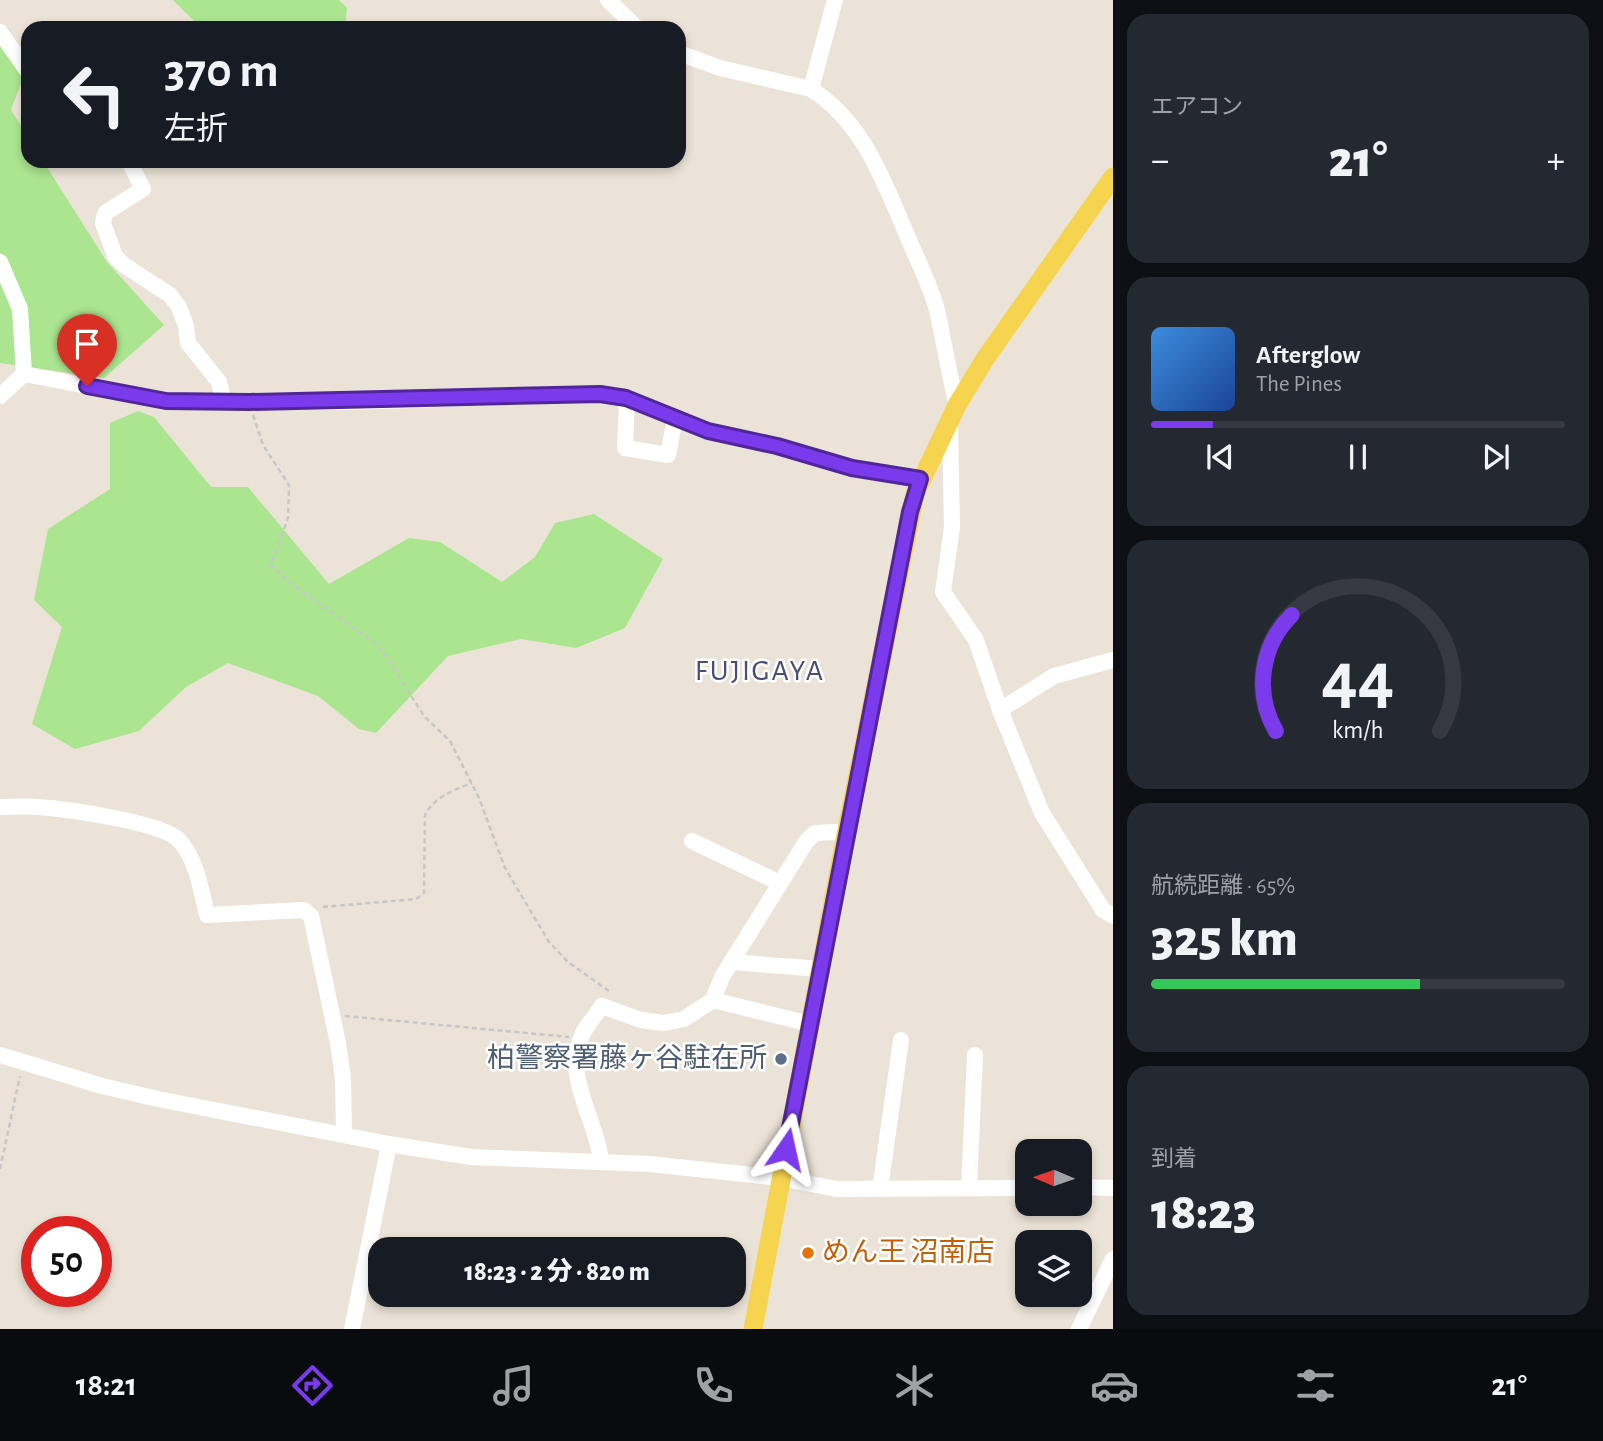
<!DOCTYPE html>
<html lang="ja">
<meta charset="utf-8">
<style>
body{margin:0;font-family:"Alegreya Sans","Noto Sans JP",sans-serif;background:#242831;color:#f1f3f6;height:100vh;display:flex;flex-direction:column;font-size:26px;white-space:nowrap}
*{box-sizing:border-box;margin:0}
p{font-size:23px;color:#9ea1a6}
.icon{flex:none;width:38px;height:38px;fill:none;stroke:currentColor;stroke-width:2;stroke-linecap:round;stroke-linejoin:round}
.map{position:relative;flex:1;overflow:hidden}
.side{display:flex;flex-direction:column;gap:14px;padding:14px;background:#0d0f14;width:490px}
.side>*{flex:none}
.banner{position:absolute;left:21px;top:21px;width:665px;height:147px;border-radius:21px;box-shadow:0 4px 10px #0003;background:#171b24;color:#f1f3f6;overflow:hidden}
.needle{width:46px;rotate:272deg}
.fabs{position:absolute;left:1015px;top:1139px;display:grid;gap:14px}
.fabs a{display:grid;place-items:center;width:77px;height:77px;border-radius:14px;background:#171b24;box-shadow:0 4px 10px #0003;font-size:35px}
.speed{position:absolute;left:21px;top:1216px;display:flex;gap:14px;font-size:35px;font-weight:700;text-align:center}
.speed>*{display:grid;place-content:center;width:91px;height:91px;border-radius:50%;background:#171b24;box-shadow:0 4px 10px #0003;line-height:1}
.speed .limit{border:10px solid #d22;background:#fff;color:#111}
.pin{position:absolute;display:grid;place-items:center;width:60px;height:60px;color:#fff;margin:-72px -30px;border-radius:50% 50% 50% 0;rotate:-45deg;box-shadow:0 0 7px #0007}
.pin .icon{rotate:45deg}
.me{position:absolute;width:77px;margin:-38px;rotate:11deg;stroke-linejoin:round;filter:drop-shadow(0 0 5px #0008)}
.turn{display:flex;align-items:center;gap:24px;height:147px;padding:0 28px;font-size:32px}
.turn .icon{width:91px;height:91px;stroke-width:2.5}
.turn b{display:block;font-size:49px;line-height:60px}
.big{font-size:52px;font-weight:800;line-height:1.1}
.side .widget{flex:1;display:flex;flex-direction:column;justify-content:center;gap:10px;min-width:0;padding:0 24px;border-radius:21px;background:#242831}
.side .dial{align-items:center;gap:0}
.dial svg{height:182px;overflow:visible;fill:none;stroke:#363941;stroke-width:7;stroke-linecap:round;text-anchor:middle}
.dial text{fill:#f1f3f6;stroke:none}
.song{display:flex;align-items:center;gap:21px}
.cover{width:84px;height:84px;border-radius:10px;background:linear-gradient(135deg,hsl(210 70% 55%),hsl(220 70% 35%))}
.played{height:7px;border-radius:4px;background:linear-gradient(90deg,#7c3aed 15%,#363941 15%)}
.keys{display:flex;justify-content:space-around;direction:ltr}
.heat{display:flex;justify-content:space-between;align-items:center;font-size:38px;direction:ltr}
.charge{height:10px;border-radius:5px;background:linear-gradient(90deg,#34c759 65%,#363941 0)}
.trip{position:absolute;left:368px;top:1237px;width:378px;height:70px;border-radius:21px;background:#171b24;box-shadow:0 4px 10px #0003;font-weight:800;line-height:70px;text-align:center}
.menu{display:flex;height:112px;justify-content:space-around;align-items:center;background:#090b0e;color:#9ea1a6}
.menu .icon{width:49px;height:49px}
.menu .on{color:#7c3aed}
.menu b{font-size:32px;color:#f1f3f6}
main{display:flex;flex:1;min-height:0}
.map>svg:first-child{display:block}
.green{fill:#abe58f}
.lines{fill:none;stroke-linecap:round;stroke-linejoin:round}
.path{stroke:#c7c7c7;stroke-width:2.5;stroke-dasharray:5 3.5;stroke-linecap:butt}
.minor{stroke:#fff;stroke-width:16}
.major{stroke:#f7d44f;stroke-width:19}
.route-casing{stroke:#51269a;stroke-width:18}
.route{stroke:#7c3aed;stroke-width:12}
.service-dot{fill:#5c6f8a;stroke:#fff;stroke-width:2.5}
.food-dot{fill:#e8710a;stroke:#fff;stroke-width:2.5}
.labels{text-anchor:middle;dominant-baseline:central;stroke-width:5;stroke-linejoin:round;paint-order:stroke}
.service-label{font-size:28px;fill:#4e5e75;stroke:#fff;text-anchor:end}
.food-label{font-size:28px;fill:#c56008;stroke:#fff;text-anchor:start}
.neighbourhood-label{font-size:30px;letter-spacing:2px;fill:#464e79;stroke:#fff}
</style>
<main>
<div class="map">
<svg width="1113" height="1329" viewBox="0 0 1113 1329">
<rect width="100%" height="100%" fill="#ebe3d7"/>
<!-- green -->
<g class="green">
<path d="M173 0H339L347 8 345 28H201Z"/>
<path d="M0 45 28 64 11 110 28 137V161H43L107 262 164 325 104 378 0 363Z"/>
<path d="M138 411 154 417 211 487H248L329 584 409 538 440 542 502 582 535 557 555 523 594 514 663 559 625 628 576 648 521 639 448 656 376 733 359 729 318 696 228 663 186 687 139 731 75 749 32 724 62 627 34 600 48 529 110 489V423Z"/>
</g>
<g class="lines">
<!-- path -->
<g class="path">
<path d="M253 415 263 445 289 485 288 518 271 565 289 582 375 643 386 656 424 716 450 741 479 798 505 868 549 942 568 962 609 991 607 994"/>
<path d="M323 907 416 899 424 893 425 815C433 798 455 789 472 783"/>
<path d="M345 1016 569 1037"/>
<path d="M0 1169 20 1076"/>
</g>
<!-- minor -->
<g class="minor">
<path d="M608 0 637 28"/>
<path d="M0 32 28 72"/>
<path d="M679 53 720 68 811 89C864 123 883 180 907 235 917 260 930 284 937 310 944 342 949 374 957 405"/>
<path d="M811 89 835 0"/>
<path d="M129 161 143 189 105 213 103 223 115 256 124 265 170 295 179 307 186 326 188 343 219 382 224 402"/>
<path d="M0 262 20 309 24 374"/>
<path d="M0 396 24 374 166 401 348 402 600 394 627 398 708 431 777 446 852 468 920 479"/>
<path d="M627 398 625 448 668 455 675 419"/>
<path d="M950 422 952 527 943 592 976 640 1000 710 1042 813 1103 910 1113 916"/>
<path d="M1000 710 1054 676 1113 660"/>
<path d="M0 807C13 807 25 806 38 807 66 809 161 822 179 840 197 860 201 890 207 915L304 910 311 916 338 1043 343 1078 344 1135"/>
<path d="M692 841 780 883"/>
<path d="M731 962 821 969"/>
<path d="M713 1000 810 1024"/>
<path d="M0 1055 102 1086 158 1099 389 1144 471 1157 650 1164 780 1178 837 1189 1027 1188"/>
<path d="M601 1161C597 1119 562 1077 583 1033 588 1024 596 1015 602 1006L641 1020 664 1023 684 1019 713 1000 722 977 806 842 815 833 834 832 846 834"/>
<path d="M1080 1187 1113 1188"/>
<path d="M969 1188 975 1055"/>
<path d="M880 1189 901 1040"/>
<path d="M352 1329 389 1144"/>
<path d="M1079 1329 1113 1259"/>
</g>
<!-- major -->
<path class="major" d="M753 1329 846 834 915 494 957 405 985 359 1113 177"/>
</g>
<g class="lines">
<defs>
<path id="route" d="M87 386 166 401 249 402 600 394 626 398 708 431 777 446 852 468 920 479 910 512 786 1149"/>
</defs>
<!-- route casing -->
<use href="#route" class="route-casing"/>
<!-- route -->
<use href="#route" class="route"/>
</g>
<!-- markers -->
<circle class="service-dot" cx="781" cy="1059" r="7"/>
<circle class="food-dot" cx="808" cy="1253" r="7"/>
<g class="labels">
<!-- service labels -->
<g class="service-label">
<text x="767" y="1059">柏警察署藤ヶ谷駐在所</text>
</g>
<!-- food labels -->
<g class="food-label">
<text x="822" y="1253">めん王 沼南店</text>
</g>
<!-- neighbourhood labels -->
<g class="neighbourhood-label">
<text x="760" y="671">FUJIGAYA</text>
</g>
</g>
</svg>
<div class="fabs">
<a><svg class="needle" viewBox="-14 -14 28 28"><path d="M0-13l5 13h-10z" fill="#e53935"/><path d="M0 13l5-13h-10z" fill="#9ea1a6"/></svg></a>
<a><svg class="icon" aria-label="layers" viewBox="0 0 24 24"><path d="M12 4l9 5-9 5-9-5zM3 14l9 5 9-5"/></svg></a>
</div>
<div class="speed"><div class="limit">50</div></div>
<div class="pin" style="left:87px;top:386px;background:#d93025"><svg class="icon" aria-label="arrive" viewBox="0 0 24 24"><path d="M6 21V4h12l-3 4 3 4H6"/></svg></div>
<svg class="me" style="left:786px;top:1149px" viewBox="-20 -20 40 40"><path d="M0-17L14 15 0 8-14 15z" fill="#7c3aed" stroke="#fff" stroke-width="4"/></svg>
<div class="trip">18:23 · 2 分 · 820 m</div>
<div class="banner">
<div class="turn"><svg class="icon" aria-label="left" viewBox="0 0 24 24"><path d="M17 20v-9H6M10 6l-5 5 5 5"/></svg><div><b>370 m</b>左折</div></div>
</div>
</div>
<section class="side">
<div class="widget"><p>エアコン</p>
<div class="heat"><a>−</a><b class="big">21°</b><a>+</a></div>
</div>
<div class="widget">
<div class="song"><i class="cover"></i><div><b>Afterglow</b><p>The Pines</p></div></div>
<div class="played"></div>
<div class="keys"><svg class="icon" aria-label="previous" viewBox="0 0 24 24"><path d="M18 5L8 12l10 7zM5 5v14"/></svg><svg class="icon" aria-label="pause" viewBox="0 0 24 24"><path d="M8 5v14M16 5v14"/></svg><svg class="icon" aria-label="next" viewBox="0 0 24 24"><path d="M6 5l10 7-10 7zM19 5v14"/></svg></div>
</div>
<div class="widget dial"><svg viewBox="0 0 100 80">
<path d="M14 69A42 42 0 1 1 86 69"/>
<path d="M14 69A42 42 0 0 1 21 18" stroke="#7c3aed"/>
<text x="50" y="56" font-size="32" font-weight="700">44</text>
<text x="50" y="72" font-size="11">km/h</text>
</svg></div>
<div class="widget"><p>航続距離 · 65%</p><b class="big">325 km</b><div class="charge"></div></div>
<div class="widget"><p>到着</p><b class="big">18:23</b></div>
</section>
</main>
<nav class="menu">
<b>18:21</b>
<svg class="icon on" aria-label="directions" viewBox="0 0 24 24"><path d="M12 3l9 9-9 9-9-9zM9 14v-3h6M13 9l2 2-2 2"/></svg>
<svg class="icon" aria-label="music" viewBox="0 0 24 24"><path d="M9 18V5l10-2v13"/><circle cx="6" cy="18" r="3"/><circle cx="16" cy="16" r="3"/></svg>
<svg class="icon" aria-label="phone" viewBox="0 0 24 24"><path d="M5 4h4l2 5-3 2q2 4 5 5l2-3 5 2v4C11 20 4 13 5 4z"/></svg>
<svg class="icon" aria-label="climate" viewBox="0 0 24 24"><path d="M12 3v18M4 7l16 10M4 17L20 7"/></svg>
<svg class="icon" aria-label="car" viewBox="0 0 24 24"><path d="M5 17H2v-5l4-1 3-4h7l3 4 3 1v5h-3M9 17h6M6 11h13"/><circle cx="7" cy="17" r="2"/><circle cx="17" cy="17" r="2"/></svg>
<svg class="icon" aria-label="filters" viewBox="0 0 24 24"><path d="M4 7h16M4 17h16"/><circle cx="9" cy="7" r="2"/><circle cx="15" cy="17" r="2"/></svg>
<b>21°</b>
</nav>
